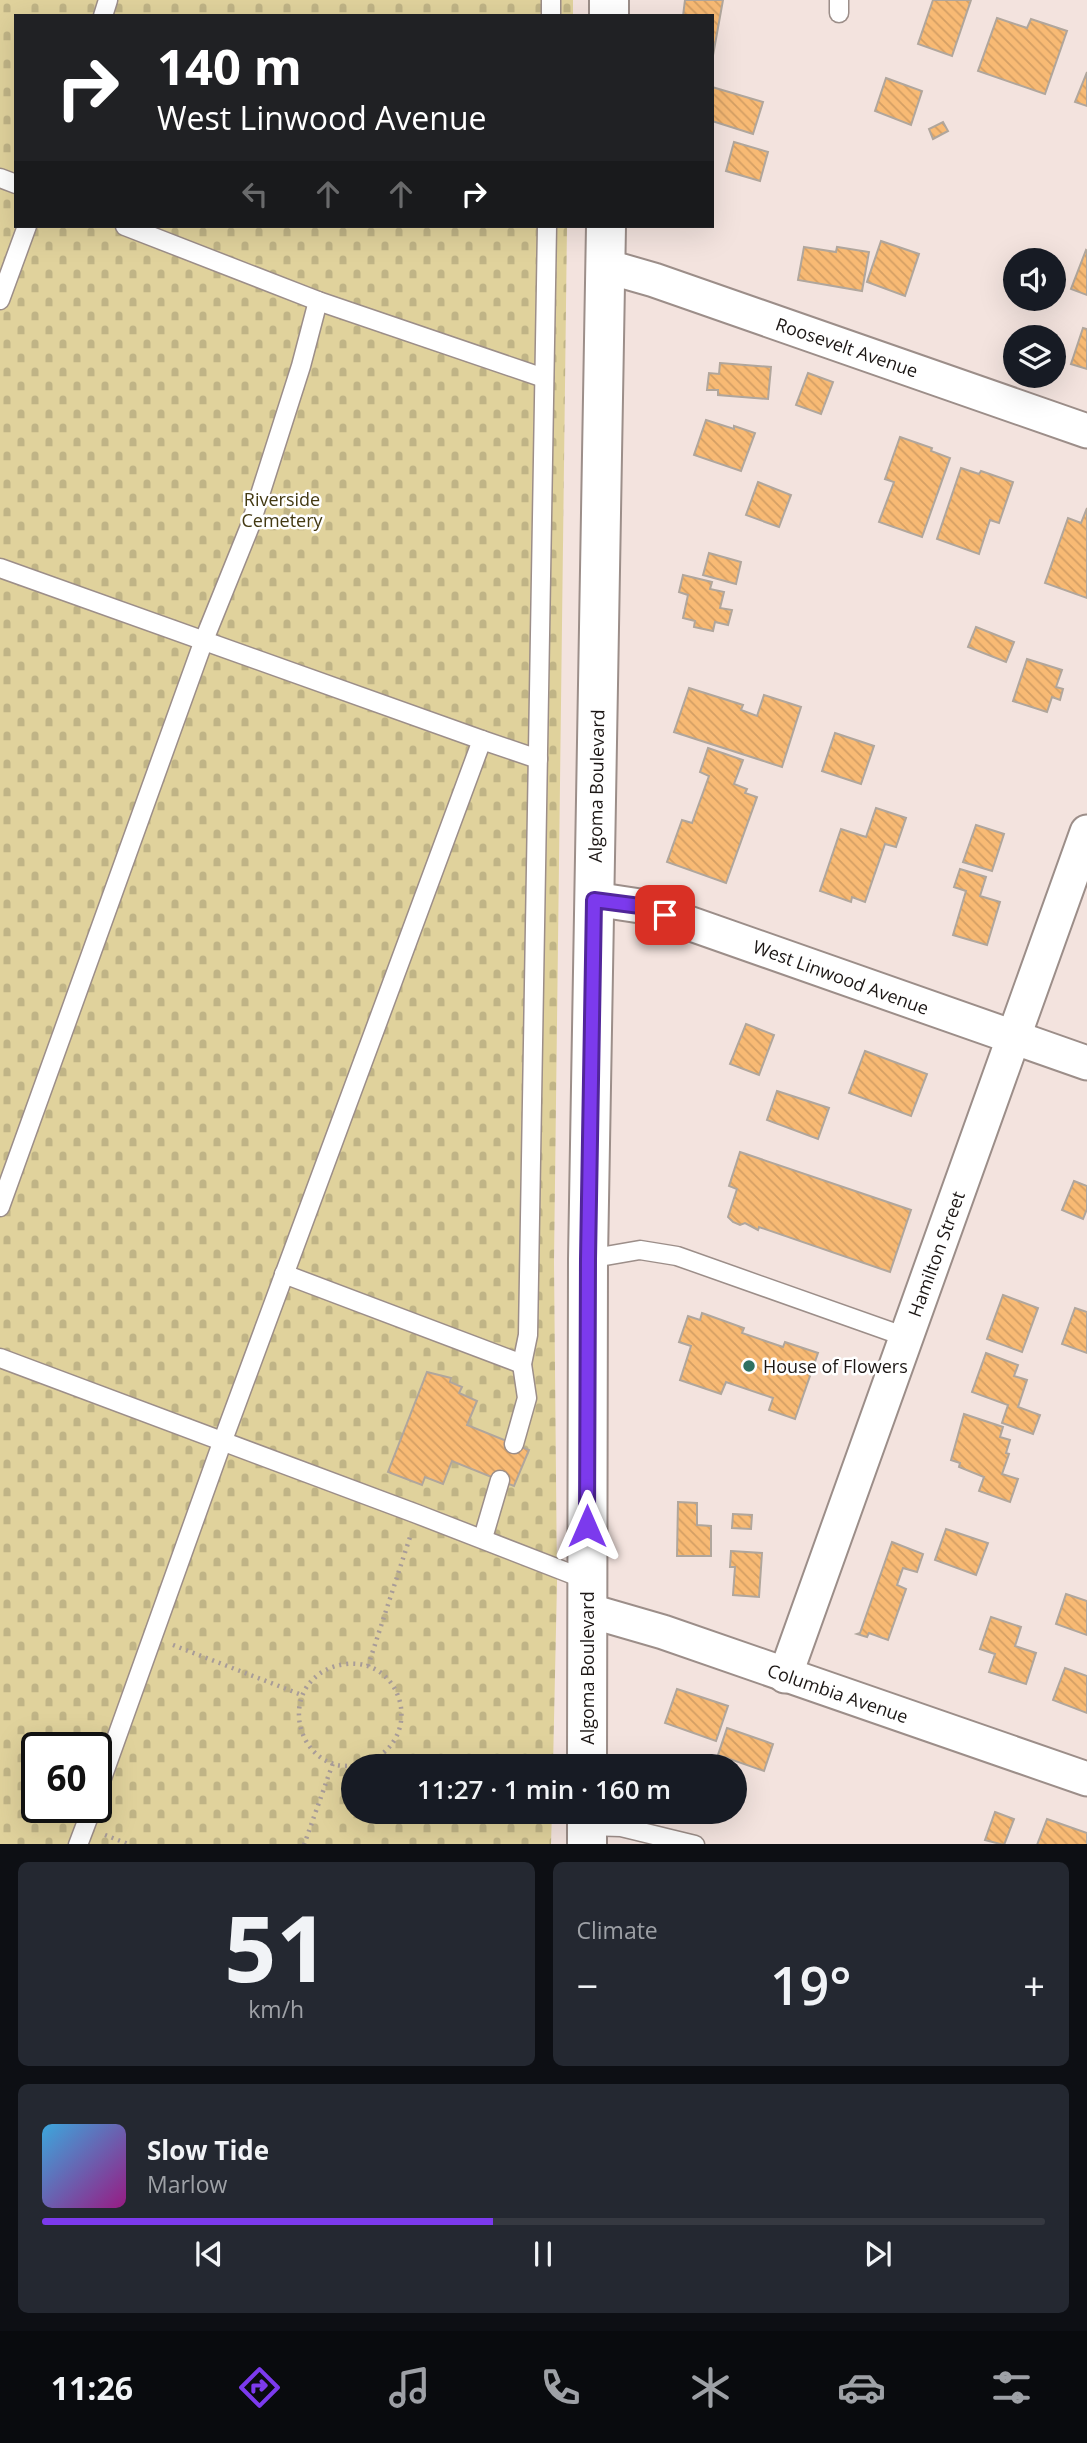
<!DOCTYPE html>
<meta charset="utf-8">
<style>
body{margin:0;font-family:"Open Sans",sans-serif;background:#242831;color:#f1f3f6;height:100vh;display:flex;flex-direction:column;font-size:26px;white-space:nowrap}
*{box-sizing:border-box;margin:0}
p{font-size:23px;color:#9ea1a6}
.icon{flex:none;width:38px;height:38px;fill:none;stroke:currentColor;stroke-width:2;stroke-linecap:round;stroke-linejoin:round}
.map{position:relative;height:1844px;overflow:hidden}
.sheet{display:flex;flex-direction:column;gap:18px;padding:18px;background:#0d0f14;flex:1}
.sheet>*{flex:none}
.banner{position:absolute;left:14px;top:14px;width:700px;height:214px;border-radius:0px;box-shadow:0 7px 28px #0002;background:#202124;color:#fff;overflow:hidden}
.tools{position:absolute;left:1003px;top:248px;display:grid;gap:14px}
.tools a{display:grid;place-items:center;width:63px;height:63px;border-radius:50%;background:#171b24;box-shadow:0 7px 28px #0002;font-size:35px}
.speed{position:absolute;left:21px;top:1732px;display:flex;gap:14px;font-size:35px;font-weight:700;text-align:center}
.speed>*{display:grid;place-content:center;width:91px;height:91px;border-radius:50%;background:#171b24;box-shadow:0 7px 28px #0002;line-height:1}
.speed .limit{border:4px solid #111;border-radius:10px;background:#fff;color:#111}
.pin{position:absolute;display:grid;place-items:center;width:60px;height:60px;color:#fff;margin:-30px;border-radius:14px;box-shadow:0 4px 10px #0006}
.me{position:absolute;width:77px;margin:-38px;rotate:0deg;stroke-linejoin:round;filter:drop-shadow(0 0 5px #0008)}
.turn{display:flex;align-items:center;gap:24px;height:147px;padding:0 28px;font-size:32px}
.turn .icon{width:91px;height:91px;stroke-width:2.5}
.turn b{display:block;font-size:49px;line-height:60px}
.lanes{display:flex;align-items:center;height:66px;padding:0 28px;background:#0003;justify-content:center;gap:35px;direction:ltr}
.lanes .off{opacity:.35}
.big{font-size:52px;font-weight:600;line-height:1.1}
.sheet .widget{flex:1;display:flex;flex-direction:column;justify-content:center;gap:10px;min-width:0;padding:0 24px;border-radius:10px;background:#242831}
.sheet .dial{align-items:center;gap:0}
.dial b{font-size:91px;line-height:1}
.song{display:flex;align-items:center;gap:21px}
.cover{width:84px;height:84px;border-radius:10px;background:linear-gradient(135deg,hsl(200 70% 55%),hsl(310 70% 35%))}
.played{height:7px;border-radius:4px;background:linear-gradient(90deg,#7c3aed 45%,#363941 45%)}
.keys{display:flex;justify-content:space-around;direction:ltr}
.heat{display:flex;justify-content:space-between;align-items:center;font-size:38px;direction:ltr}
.sheet .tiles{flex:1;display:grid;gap:18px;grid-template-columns:1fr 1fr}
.widget:last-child{grid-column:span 2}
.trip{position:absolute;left:341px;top:1754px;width:406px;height:70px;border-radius:35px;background:#171b24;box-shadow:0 7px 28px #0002;font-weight:600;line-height:70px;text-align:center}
.dock{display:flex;height:112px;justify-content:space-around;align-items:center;background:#090b0e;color:#9ea1a6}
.dock .icon{width:49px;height:49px}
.dock .on{color:#7c3aed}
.dock b{font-size:32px;color:#f1f3f6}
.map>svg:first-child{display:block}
.cemetery{fill:url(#cemetery-stones);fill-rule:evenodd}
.building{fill:url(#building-back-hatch);stroke:#b0a69c;stroke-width:2}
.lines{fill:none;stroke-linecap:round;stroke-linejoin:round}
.service-casing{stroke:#9c8e89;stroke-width:21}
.minor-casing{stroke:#9c8e89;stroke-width:37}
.primary-casing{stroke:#9c8e89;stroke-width:42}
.path{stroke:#a89c98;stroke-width:4.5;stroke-dasharray:2 5;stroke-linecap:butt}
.service{stroke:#fff;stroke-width:18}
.minor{stroke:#fff;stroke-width:33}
.primary{stroke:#fff;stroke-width:38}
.route-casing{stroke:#51269a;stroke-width:18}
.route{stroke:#7c3aed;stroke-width:12}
.poi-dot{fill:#2f7161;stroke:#fff;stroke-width:2.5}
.labels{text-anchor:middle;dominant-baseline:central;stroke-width:5;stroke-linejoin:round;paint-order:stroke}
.street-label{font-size:18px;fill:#1c1715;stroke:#fff}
.park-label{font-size:18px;fill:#433912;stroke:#fff}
.poi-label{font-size:18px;fill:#1c1715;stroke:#fff;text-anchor:start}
</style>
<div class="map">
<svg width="1087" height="1845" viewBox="0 0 1087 1845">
<defs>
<pattern id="cemetery-stones" width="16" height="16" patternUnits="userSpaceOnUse" patternTransform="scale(1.75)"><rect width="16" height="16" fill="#e0d29c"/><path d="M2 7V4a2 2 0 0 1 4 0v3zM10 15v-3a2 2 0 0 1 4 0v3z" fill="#c0b486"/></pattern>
<pattern id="building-back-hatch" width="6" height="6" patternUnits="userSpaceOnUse" patternTransform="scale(1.75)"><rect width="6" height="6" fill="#f8ba74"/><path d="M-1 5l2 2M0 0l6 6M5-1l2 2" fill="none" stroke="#d49f64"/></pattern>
</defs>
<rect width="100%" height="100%" fill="#f3e3de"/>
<!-- cemetery -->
<path class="cemetery" d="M0 0H573V16H16V226H567L554 1262 557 1583 553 1766H354V1811H552L551 1844 0 1845ZM37 1748H96V1808H37Z"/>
<!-- building -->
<g class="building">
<path d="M685 0H723L712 61V16H683Z"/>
<path d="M933 0H971L952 56 918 44Z"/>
<path d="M997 18 1027 28 1031 19 1067 31 1045 94 978 71Z"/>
<path d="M1087 72V106L1075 102Z"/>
<path d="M886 78 922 91 911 125 875 111Z"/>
<path d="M712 87 763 102 753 134 712 121Z"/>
<path d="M943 122 948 131 933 139 929 129Z"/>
<path d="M734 142 768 152 760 181 726 171Z"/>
<path d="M881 241 919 254 905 296 867 282Z"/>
<path d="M804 247 836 252 837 247 869 252 862 291 798 280Z"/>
<path d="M1086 250 1087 251V295L1071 289Z"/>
<path d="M1083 328 1087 329V369L1071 364Z"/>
<path d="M720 363 771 367 768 399 718 395V390H707L709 373 719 374Z"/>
<path d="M808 373 833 382 821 414 796 405Z"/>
<path d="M706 420 734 429V426L755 433 741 471 694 455Z"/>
<path d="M900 437 932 448 931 451 950 458 922 537 879 522 894 482 885 479Z"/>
<path d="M961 468 979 474 981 471 1013 482 999 523 990 520 979 554 937 539Z"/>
<path d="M758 482 791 495 779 527 746 515Z"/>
<path d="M1087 508V598L1045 583 1068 518 1081 523Z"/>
<path d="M709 553 741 562 736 584 703 575Z"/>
<path d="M683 575 712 582 710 589 724 592 720 608 732 610 728 625 715 622 713 631 694 627 695 621 683 618 688 595 679 592Z"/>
<path d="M976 627 1014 642 1006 662 968 647Z"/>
<path d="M1027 659 1062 670 1056 687 1063 689 1060 700 1052 697 1047 712 1013 701Z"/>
<path d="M689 688 743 705 741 710 757 716 764 695 801 707 782 767 674 732Z"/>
<path d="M835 733 874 746 861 784 822 771Z"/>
<path d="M708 748 743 760 734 784 747 789 745 793 757 797 726 883 667 862 682 820 692 823 709 776 700 772Z"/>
<path d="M876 808 906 818 896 847 885 844 865 902 852 897 851 902 820 891 841 829 866 837Z"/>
<path d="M976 825 1004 834 992 871 963 862Z"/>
<path d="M960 869 986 877 980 896 1000 902 987 945 953 935 966 891 954 887Z"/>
<path d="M746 1024 774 1035 759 1075 730 1064Z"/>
<path d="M865 1051 927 1074 911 1116 849 1093Z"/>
<path d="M777 1091 829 1108 818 1139 767 1120Z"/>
<path d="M740 1152 911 1210 890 1272 759 1227 758 1230 745 1223 740 1225 733 1222 728 1217 737 1189 729 1186Z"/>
<path d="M1074 1181 1087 1186V1209L1083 1219 1062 1210Z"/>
<path d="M1003 1295 1038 1308 1022 1352 987 1339Z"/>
<path d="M1075 1308 1087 1312V1353L1062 1344Z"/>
<path d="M702 1313 744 1328 742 1333 783 1347 785 1342 818 1353 795 1419 769 1410 773 1398 726 1382 721 1394 680 1380 691 1346 679 1342 688 1316 700 1320Z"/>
<path d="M986 1353 1018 1365 1014 1376 1027 1380 1018 1407 1040 1415 1033 1434 1002 1423 1008 1405 972 1392Z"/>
<path d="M427 1372 451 1378 450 1382 462 1387 459 1393 477 1401 467 1425 529 1450 514 1486 452 1461 443 1484 425 1477 422 1485 388 1472Z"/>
<path d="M964 1414 1003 1427 1000 1437 1010 1440 1006 1453 1009 1454 1002 1474 1018 1479 1010 1502 979 1491 984 1477 959 1467 960 1463 951 1460Z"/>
<path d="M678 1502 697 1503V1525L711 1526V1556H677Z"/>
<path d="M733 1514 752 1515 751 1529 732 1528Z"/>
<path d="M946 1529 988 1543 976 1575 935 1560Z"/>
<path d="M892 1542 923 1554 917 1572 903 1568 897 1585 906 1589 888 1640 869 1633 867 1637 857 1634 860 1633Z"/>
<path d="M731 1551 762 1553 759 1597 733 1595 735 1567H730Z"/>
<path d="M1066 1594 1087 1601V1635L1056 1624Z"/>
<path d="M991 1617 1021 1627 1015 1646 1036 1653 1026 1684 989 1672 995 1654 980 1649Z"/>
<path d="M1065 1668 1087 1676V1713L1053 1700Z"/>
<path d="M677 1689 728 1706 716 1741 665 1723Z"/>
<path d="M727 1728 773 1744 764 1771 718 1755Z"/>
<path d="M995 1812 1014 1819 1004 1845 985 1840Z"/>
<path d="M1047 1819 1087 1833V1845H1037Z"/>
</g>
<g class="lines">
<defs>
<g id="service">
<path d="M839 13V0"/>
<path d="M103 16 108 0"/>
<path d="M551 16V0"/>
<path d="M0 178 16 184"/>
<path d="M125 226 318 301 544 378"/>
<path d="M0 300 27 226"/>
<path d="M0 568 482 740"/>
<path d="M0 1207 204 640 250 526 301 366 318 301"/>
<path d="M588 1259 640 1250 677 1256 906 1337"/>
<path d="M284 1274 522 1364"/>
<path d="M0 1358 417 1514 587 1580"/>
<path d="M514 1444 527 1398 522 1364 528 1335 547 226"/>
<path d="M483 1538 500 1480"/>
<path d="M96 1795 223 1440 482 740 538 759"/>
<path d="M587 1826 621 1827 695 1845"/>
<path d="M78 1845 92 1808"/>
</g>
<g id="minor">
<path d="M605 266 654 280 1087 431"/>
<path d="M594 899 640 906 1087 1063"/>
<path d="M587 1610 663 1632 1087 1779"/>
<path d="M785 1676 1087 832"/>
</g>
<g id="primary">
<path d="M609 16V0"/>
<path d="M587 1766 588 1259 606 226"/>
<path d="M587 1845V1811"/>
</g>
</defs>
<!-- service casing -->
<use href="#service" class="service-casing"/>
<!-- minor casing -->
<use href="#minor" class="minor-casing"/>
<!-- primary casing -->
<use href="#primary" class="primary-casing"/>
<!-- path -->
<g class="path">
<path d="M173 1645 302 1695"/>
<path d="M368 1666 411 1534"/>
<path d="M354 1766C348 1766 342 1766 337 1765 304 1757 289 1716 306 1688 315 1674 329 1666 346 1664 406 1657 429 1749 355 1766"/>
<path d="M105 1835 131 1845"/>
<path d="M304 1845 333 1763"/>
</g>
<!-- service -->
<use href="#service" class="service"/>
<!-- minor -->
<use href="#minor" class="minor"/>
<!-- primary -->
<use href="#primary" class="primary"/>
</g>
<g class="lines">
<defs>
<path id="route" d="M587 1526 588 1259 594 900 640 906 665 915"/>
</defs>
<!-- route casing -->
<use href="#route" class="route-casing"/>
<!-- route -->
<use href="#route" class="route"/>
</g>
<!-- markers -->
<circle class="poi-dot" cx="749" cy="1366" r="7"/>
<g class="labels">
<!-- street labels -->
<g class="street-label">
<text transform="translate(847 347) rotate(19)">Roosevelt Avenue</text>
<text transform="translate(596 786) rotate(-89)">Algoma Boulevard</text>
<text transform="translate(841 977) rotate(20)">West Linwood Avenue</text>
<text transform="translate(936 1254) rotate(-70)">Hamilton Street</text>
<text transform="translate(587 1668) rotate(-90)">Algoma Boulevard</text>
<text transform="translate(838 1693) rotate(19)">Columbia Avenue</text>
</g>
<!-- park labels -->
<g class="park-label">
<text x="282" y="499">Riverside<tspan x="282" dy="21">Cemetery</tspan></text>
</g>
<!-- poi labels -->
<g class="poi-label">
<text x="763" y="1366">House of Flowers</text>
</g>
</g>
</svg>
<div class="tools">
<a><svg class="icon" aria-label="sound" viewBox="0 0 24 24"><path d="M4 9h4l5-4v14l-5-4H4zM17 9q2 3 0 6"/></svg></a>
<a><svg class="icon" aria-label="layers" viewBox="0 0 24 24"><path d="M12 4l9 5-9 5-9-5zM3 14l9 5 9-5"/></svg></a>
</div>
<div class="speed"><div class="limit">60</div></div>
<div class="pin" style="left:665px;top:915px;background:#d93025"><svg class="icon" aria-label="arrive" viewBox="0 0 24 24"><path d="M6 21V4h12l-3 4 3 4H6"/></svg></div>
<svg class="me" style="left:587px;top:1526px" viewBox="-20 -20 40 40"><path d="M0-17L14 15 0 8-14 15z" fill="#7c3aed" stroke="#fff" stroke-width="4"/></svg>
<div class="trip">11:27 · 1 min · 160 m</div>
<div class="banner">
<div class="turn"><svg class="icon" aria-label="right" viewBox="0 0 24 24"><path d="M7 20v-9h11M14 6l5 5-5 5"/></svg><div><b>140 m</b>West Linwood Avenue</div></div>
<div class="lanes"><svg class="icon off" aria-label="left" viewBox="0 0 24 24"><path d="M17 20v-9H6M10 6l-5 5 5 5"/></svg><svg class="icon off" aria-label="ahead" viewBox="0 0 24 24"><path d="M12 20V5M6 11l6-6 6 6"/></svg><svg class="icon off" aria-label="ahead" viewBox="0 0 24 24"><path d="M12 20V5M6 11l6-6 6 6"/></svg><svg class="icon" aria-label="right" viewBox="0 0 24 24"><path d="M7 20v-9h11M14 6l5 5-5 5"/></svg></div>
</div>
</div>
<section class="sheet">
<div class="tiles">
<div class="widget dial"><b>51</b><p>km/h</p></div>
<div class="widget"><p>Climate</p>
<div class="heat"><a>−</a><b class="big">19°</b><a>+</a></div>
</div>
<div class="widget">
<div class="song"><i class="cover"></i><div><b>Slow Tide</b><p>Marlow</p></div></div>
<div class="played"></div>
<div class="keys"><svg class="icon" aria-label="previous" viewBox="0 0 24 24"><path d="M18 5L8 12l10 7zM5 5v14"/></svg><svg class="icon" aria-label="pause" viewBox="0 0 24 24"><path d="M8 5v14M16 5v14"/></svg><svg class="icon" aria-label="next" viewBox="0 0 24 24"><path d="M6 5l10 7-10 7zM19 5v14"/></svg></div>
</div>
</div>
</section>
<nav class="dock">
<b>11:26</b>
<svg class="icon on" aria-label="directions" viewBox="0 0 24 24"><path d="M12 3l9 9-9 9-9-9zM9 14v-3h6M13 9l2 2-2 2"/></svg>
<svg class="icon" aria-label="music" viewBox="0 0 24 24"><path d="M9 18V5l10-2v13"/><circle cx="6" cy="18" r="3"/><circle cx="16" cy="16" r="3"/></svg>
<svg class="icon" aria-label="phone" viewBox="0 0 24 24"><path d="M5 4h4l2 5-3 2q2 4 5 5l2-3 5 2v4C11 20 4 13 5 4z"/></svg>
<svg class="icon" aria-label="climate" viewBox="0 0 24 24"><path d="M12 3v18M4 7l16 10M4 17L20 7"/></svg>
<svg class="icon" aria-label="car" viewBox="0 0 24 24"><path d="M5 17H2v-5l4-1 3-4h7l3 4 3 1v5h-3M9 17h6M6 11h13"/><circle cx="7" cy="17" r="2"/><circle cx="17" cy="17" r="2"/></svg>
<svg class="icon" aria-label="filters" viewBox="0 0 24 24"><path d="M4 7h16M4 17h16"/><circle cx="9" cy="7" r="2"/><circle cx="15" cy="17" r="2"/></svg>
</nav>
